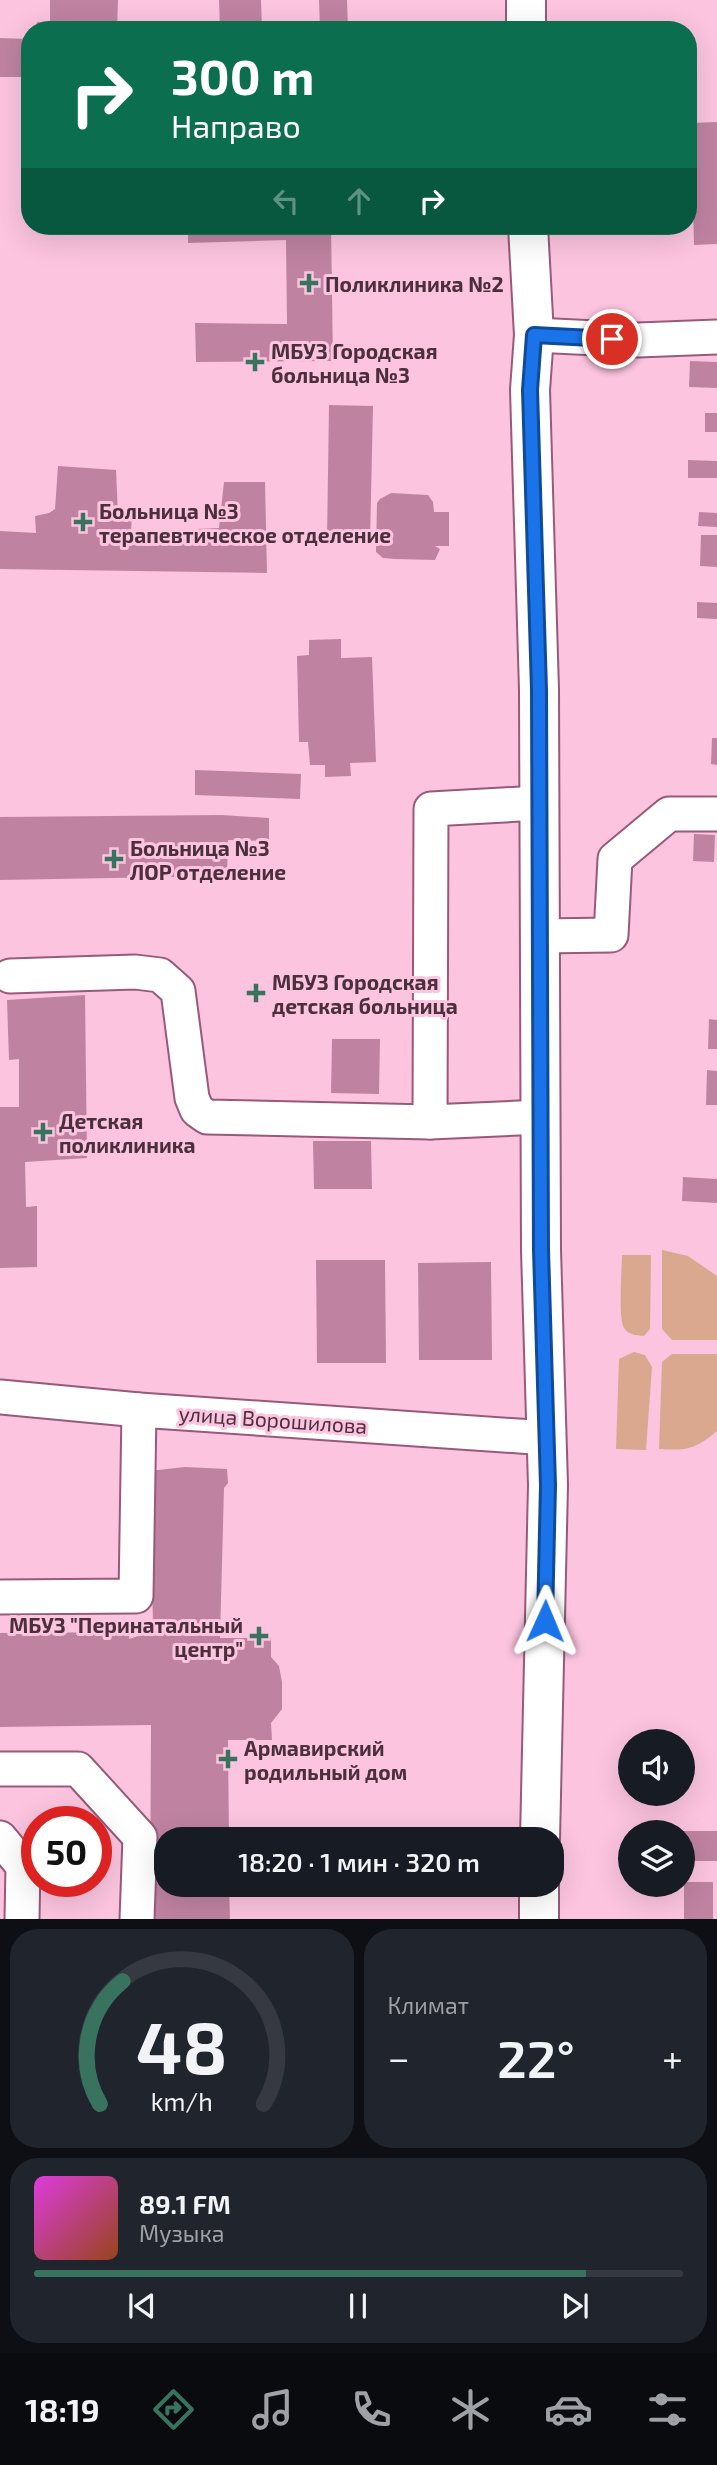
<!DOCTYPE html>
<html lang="ru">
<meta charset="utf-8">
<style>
body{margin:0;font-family:"Exo 2",sans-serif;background:#20242c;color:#f1f3f6;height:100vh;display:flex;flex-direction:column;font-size:26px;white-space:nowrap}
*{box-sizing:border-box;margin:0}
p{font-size:23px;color:#9ea1a6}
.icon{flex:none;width:38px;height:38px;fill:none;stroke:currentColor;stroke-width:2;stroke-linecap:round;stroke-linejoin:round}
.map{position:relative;height:1919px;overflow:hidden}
.panel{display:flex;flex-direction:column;gap:10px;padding:10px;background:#0d0f14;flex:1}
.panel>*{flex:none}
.banner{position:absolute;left:21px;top:21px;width:676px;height:214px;border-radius:28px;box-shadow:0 7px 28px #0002;background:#0b6e4f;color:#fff;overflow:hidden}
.buttons{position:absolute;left:618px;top:1729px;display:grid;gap:14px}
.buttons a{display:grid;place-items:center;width:77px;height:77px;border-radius:50%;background:#171b24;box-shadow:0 7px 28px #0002;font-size:35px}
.speed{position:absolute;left:21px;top:1806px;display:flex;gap:14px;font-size:35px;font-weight:700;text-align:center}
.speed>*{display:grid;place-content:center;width:91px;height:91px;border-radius:50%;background:#171b24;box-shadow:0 7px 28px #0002;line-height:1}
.speed .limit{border:10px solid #d22;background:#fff;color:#111}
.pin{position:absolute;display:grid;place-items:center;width:60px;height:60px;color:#fff;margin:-30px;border:4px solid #fff;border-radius:50%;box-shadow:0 2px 7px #0007}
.me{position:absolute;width:77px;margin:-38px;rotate:1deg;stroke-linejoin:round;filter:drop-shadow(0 0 5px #0008)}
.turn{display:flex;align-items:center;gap:24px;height:147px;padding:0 35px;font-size:32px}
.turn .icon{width:91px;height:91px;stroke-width:2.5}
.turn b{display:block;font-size:49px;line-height:60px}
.lanes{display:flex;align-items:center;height:66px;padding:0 35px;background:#0003;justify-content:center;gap:35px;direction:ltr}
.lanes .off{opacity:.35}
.big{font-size:52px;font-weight:600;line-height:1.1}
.panel .tile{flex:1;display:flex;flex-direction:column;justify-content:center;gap:10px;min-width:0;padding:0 24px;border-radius:28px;background:#20242c}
.panel .dial{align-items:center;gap:0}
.dial svg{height:182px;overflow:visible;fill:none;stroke:#363941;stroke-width:7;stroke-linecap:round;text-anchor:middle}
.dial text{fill:#f1f3f6;stroke:none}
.song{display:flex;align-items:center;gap:21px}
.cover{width:84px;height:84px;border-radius:10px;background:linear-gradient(135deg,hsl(300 70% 55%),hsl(20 70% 35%))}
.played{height:7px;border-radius:4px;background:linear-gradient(90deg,#37735e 85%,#363941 85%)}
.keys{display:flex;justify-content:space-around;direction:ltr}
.heat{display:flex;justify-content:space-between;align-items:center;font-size:38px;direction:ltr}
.panel .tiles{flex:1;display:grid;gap:10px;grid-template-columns:1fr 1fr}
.tile:last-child{grid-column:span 2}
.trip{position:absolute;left:154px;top:1827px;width:410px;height:70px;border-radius:28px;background:#171b24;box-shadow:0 7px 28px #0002;font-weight:600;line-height:70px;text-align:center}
.tabs{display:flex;height:112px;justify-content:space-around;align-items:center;background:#090b0e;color:#9ea1a6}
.tabs .icon{width:49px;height:49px}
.tabs .active{color:#37735e}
.tabs b{font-size:32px;color:#f1f3f6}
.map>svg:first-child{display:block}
.green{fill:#daa88e}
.building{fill:#bf83a1}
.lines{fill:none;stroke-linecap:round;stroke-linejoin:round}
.minor-casing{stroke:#975a7a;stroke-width:37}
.major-casing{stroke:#975a7a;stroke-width:42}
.minor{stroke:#fff;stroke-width:33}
.major{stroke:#fff;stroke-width:38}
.route-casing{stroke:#114b97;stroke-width:18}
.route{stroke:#1a73e8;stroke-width:12}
.poi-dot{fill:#37735e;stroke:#fcc4df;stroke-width:2.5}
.labels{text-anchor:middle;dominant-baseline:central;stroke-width:6;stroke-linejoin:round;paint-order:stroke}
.poi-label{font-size:21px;font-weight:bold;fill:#4a2f3d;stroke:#fcc4df;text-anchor:start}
.street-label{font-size:21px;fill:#4a2f3d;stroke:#fcc4df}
</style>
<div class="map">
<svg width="717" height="1919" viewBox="0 0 717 1919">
<rect width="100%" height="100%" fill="#fcc4df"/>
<!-- green -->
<g class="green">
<path d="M662 1250 688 1256 717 1276V1340H672L662 1329Z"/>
<path d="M622 1255H651L650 1329 644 1336C636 1335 628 1335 624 1328 618 1318 622 1269 622 1255Z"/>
<path d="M634 1352 645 1355 652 1367 646 1450 616 1449 619 1359Z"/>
<path d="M672 1354H717V1431C696 1449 686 1451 659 1449L662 1362Z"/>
</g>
<!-- building -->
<g class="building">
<path d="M50 0H118L117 30H35L37 22 50 23Z"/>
<path d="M219 0H261L262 30H220Z"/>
<path d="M319 0H347L348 30H320Z"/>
<path d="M0 38 30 39V77H0Z"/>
<path d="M717 122V244L694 245 691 123Z"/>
<path d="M188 226H331L333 361 196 362 195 323 287 324 286 240 188 243Z"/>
<path d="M690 361 717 362V388L689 387Z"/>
<path d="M329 405 373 406 370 542 327 541Z"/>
<rect x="705" y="413" width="12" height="19"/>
<path d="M688 460 717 461V478H688Z"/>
<path d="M58 466 116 470 118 514 132 515 131 532 219 528 224 482H265L267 573 0 569V531L36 533 35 516 49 513 55 509Z"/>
<path d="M391 493 428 495 433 502 434 512H449V546H435L440 549 435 560 395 559 383 558 376 552 377 503 380 499Z"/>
<path d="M699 512 717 513V527L698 526Z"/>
<path d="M701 535H717V567L700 566Z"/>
<path d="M697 602 717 603V619L697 618Z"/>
<path d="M341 639V658L372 657 376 762 350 763 351 776 325 777V765H310L308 742H299L297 656 309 655V640Z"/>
<path d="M712 738H717V765L711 764Z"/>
<path d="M195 770 301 774 300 799 195 795Z"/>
<path d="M222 815 269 818V841L228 840 227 876 0 880V817Z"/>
<path d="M694 834 715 835 714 862 693 861Z"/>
<path d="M85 995 87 1158 25 1162 26 1207 37 1206V1267L0 1268V1107H19V1059L9 1060 7 1000Z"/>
<path d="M709 1019 717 1020V1049H708Z"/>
<path d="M332 1039H380L379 1094 331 1093Z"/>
<path d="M707 1070 717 1071V1105H706Z"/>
<path d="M313 1141H371L372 1189H314Z"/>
<path d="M683 1177 717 1179V1203L682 1201Z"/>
<path d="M316 1260H385L386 1363H317Z"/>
<path d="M491 1262 492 1360H419L418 1263Z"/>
<path d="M185 1467 227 1469 228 1483 224 1488 220 1638H271V1657L279 1666 282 1682V1709L271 1723 272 1740H228L229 1839H166V1885H229L230 1919H150L151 1725 0 1727V1633L130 1632 129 1639 138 1636V1626L153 1623 149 1471Z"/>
<path d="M683 1831H717V1861H682Z"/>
<rect x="684" y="1882" width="29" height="37"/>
</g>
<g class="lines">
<defs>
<g id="minor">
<path d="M534 335 638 340 717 337"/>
<path d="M539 803 431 809 430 1122 541 1117"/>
<path d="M540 936 611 935 615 859 669 814H717"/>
<path d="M10 976 135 972 160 975 178 991 192 1098 197 1110 207 1117 430 1122"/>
<path d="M0 1397 139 1410 547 1438"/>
<path d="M0 1597 136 1596 139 1410"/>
<path d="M0 1769H78L140 1837 137 1919"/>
<path d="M0 1838 23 1866 22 1919"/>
</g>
<g id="major">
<path d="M526 0V30"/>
<path d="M528 226 534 335 530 390 539 690 541 1250 548 1485 540 1839"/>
<path d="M539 1919V1885"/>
</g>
</defs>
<!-- minor casing -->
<use href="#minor" class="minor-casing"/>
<!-- major casing -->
<use href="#major" class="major-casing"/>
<!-- minor -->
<use href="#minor" class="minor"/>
<!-- major -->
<use href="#major" class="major"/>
</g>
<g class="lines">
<defs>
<path id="route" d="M545 1621 548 1485 541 1250 539 690 530 390 534 335 612 339"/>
</defs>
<!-- route casing -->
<use href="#route" class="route-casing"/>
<!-- route -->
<use href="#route" class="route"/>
</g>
<!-- markers -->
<g class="poi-dot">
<path d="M305.5 272.5h7v7h7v7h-7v7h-7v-7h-7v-7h7z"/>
<path d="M251.5 351.5h7v7h7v7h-7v7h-7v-7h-7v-7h7z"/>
<path d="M79.5 511.5h7v7h7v7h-7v7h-7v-7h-7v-7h7z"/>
<path d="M110.5 848.5h7v7h7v7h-7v7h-7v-7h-7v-7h7z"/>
<path d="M252.5 982.5h7v7h7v7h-7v7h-7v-7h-7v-7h7z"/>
<path d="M39.5 1121.5h7v7h7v7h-7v7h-7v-7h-7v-7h7z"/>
<path d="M255.5 1625.5h7v7h7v7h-7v7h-7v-7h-7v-7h7z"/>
<path d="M224.5 1748.5h7v7h7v7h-7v7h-7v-7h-7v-7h7z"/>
</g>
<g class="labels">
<!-- poi labels -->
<g class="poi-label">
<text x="325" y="283">Поликлиника №2</text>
<text x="271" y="350">МБУЗ Городская<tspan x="271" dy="24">больница №3</tspan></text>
<text x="99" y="510">Больница №3<tspan x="99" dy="24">терапевтическое отделение</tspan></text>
<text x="130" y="847">Больница №3<tspan x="130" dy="24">ЛОР отделение</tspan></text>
<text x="272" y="981">МБУЗ Городская<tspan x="272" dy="24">детская больница</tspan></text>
<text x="59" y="1120">Детская<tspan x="59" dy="24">поликлиника</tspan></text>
<text x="243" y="1624" text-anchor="end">МБУЗ "Перинатальный<tspan x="243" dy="24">центр"</tspan></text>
<text x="244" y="1747">Армавирский<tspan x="244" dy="24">родильный дом</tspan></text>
</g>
<!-- street labels -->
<g class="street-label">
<text transform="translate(273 1419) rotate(4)">улица Ворошилова</text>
</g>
</g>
</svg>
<div class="buttons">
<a><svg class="icon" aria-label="sound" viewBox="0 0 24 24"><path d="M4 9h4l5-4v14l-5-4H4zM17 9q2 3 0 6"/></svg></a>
<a><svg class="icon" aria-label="layers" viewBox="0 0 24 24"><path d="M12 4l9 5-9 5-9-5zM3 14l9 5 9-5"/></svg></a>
</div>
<div class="speed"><div class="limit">50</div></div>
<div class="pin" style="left:612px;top:339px;background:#d93025"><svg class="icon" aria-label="arrive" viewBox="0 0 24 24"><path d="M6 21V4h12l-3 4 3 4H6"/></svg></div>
<svg class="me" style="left:545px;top:1621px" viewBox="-20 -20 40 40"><path d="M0-17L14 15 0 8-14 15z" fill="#1a73e8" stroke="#fff" stroke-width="4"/></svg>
<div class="trip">18:20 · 1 мин · 320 m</div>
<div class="banner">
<div class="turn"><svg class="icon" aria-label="right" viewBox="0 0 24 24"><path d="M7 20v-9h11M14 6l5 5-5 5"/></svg><div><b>300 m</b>Направо</div></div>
<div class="lanes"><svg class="icon off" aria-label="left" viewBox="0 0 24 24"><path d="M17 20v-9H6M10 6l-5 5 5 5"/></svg><svg class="icon off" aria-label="ahead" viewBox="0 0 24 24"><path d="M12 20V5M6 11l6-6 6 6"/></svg><svg class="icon" aria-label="right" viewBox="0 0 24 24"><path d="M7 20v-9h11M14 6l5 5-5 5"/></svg></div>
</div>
</div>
<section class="panel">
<div class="tiles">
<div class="tile dial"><svg viewBox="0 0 100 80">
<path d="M14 69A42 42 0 1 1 86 69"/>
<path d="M14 69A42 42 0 0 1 24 15" stroke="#37735e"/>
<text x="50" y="56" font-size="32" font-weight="700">48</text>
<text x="50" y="72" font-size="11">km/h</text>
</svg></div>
<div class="tile"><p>Климат</p>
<div class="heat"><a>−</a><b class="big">22°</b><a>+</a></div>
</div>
<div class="tile">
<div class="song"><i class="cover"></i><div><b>89.1 FM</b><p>Музыка</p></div></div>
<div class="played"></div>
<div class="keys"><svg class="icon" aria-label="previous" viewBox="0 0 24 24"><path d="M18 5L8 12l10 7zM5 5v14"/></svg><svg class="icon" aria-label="pause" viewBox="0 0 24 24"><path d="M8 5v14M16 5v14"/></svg><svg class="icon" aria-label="next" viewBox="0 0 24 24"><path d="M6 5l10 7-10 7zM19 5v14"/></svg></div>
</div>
</div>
</section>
<nav class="tabs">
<b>18:19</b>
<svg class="icon active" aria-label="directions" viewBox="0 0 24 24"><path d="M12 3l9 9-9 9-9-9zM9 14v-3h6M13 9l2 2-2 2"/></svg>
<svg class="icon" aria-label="music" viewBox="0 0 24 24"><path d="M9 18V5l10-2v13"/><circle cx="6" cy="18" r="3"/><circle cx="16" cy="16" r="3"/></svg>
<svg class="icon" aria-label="phone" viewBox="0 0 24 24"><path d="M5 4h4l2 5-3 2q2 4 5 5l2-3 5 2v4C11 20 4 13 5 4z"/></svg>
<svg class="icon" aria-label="climate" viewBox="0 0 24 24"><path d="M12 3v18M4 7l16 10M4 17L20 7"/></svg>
<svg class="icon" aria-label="car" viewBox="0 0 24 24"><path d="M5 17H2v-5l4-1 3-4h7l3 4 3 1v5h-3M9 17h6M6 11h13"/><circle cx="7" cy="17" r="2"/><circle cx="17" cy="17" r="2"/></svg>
<svg class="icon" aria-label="filters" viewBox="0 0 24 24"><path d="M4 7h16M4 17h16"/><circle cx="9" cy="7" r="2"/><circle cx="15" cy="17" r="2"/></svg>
</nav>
